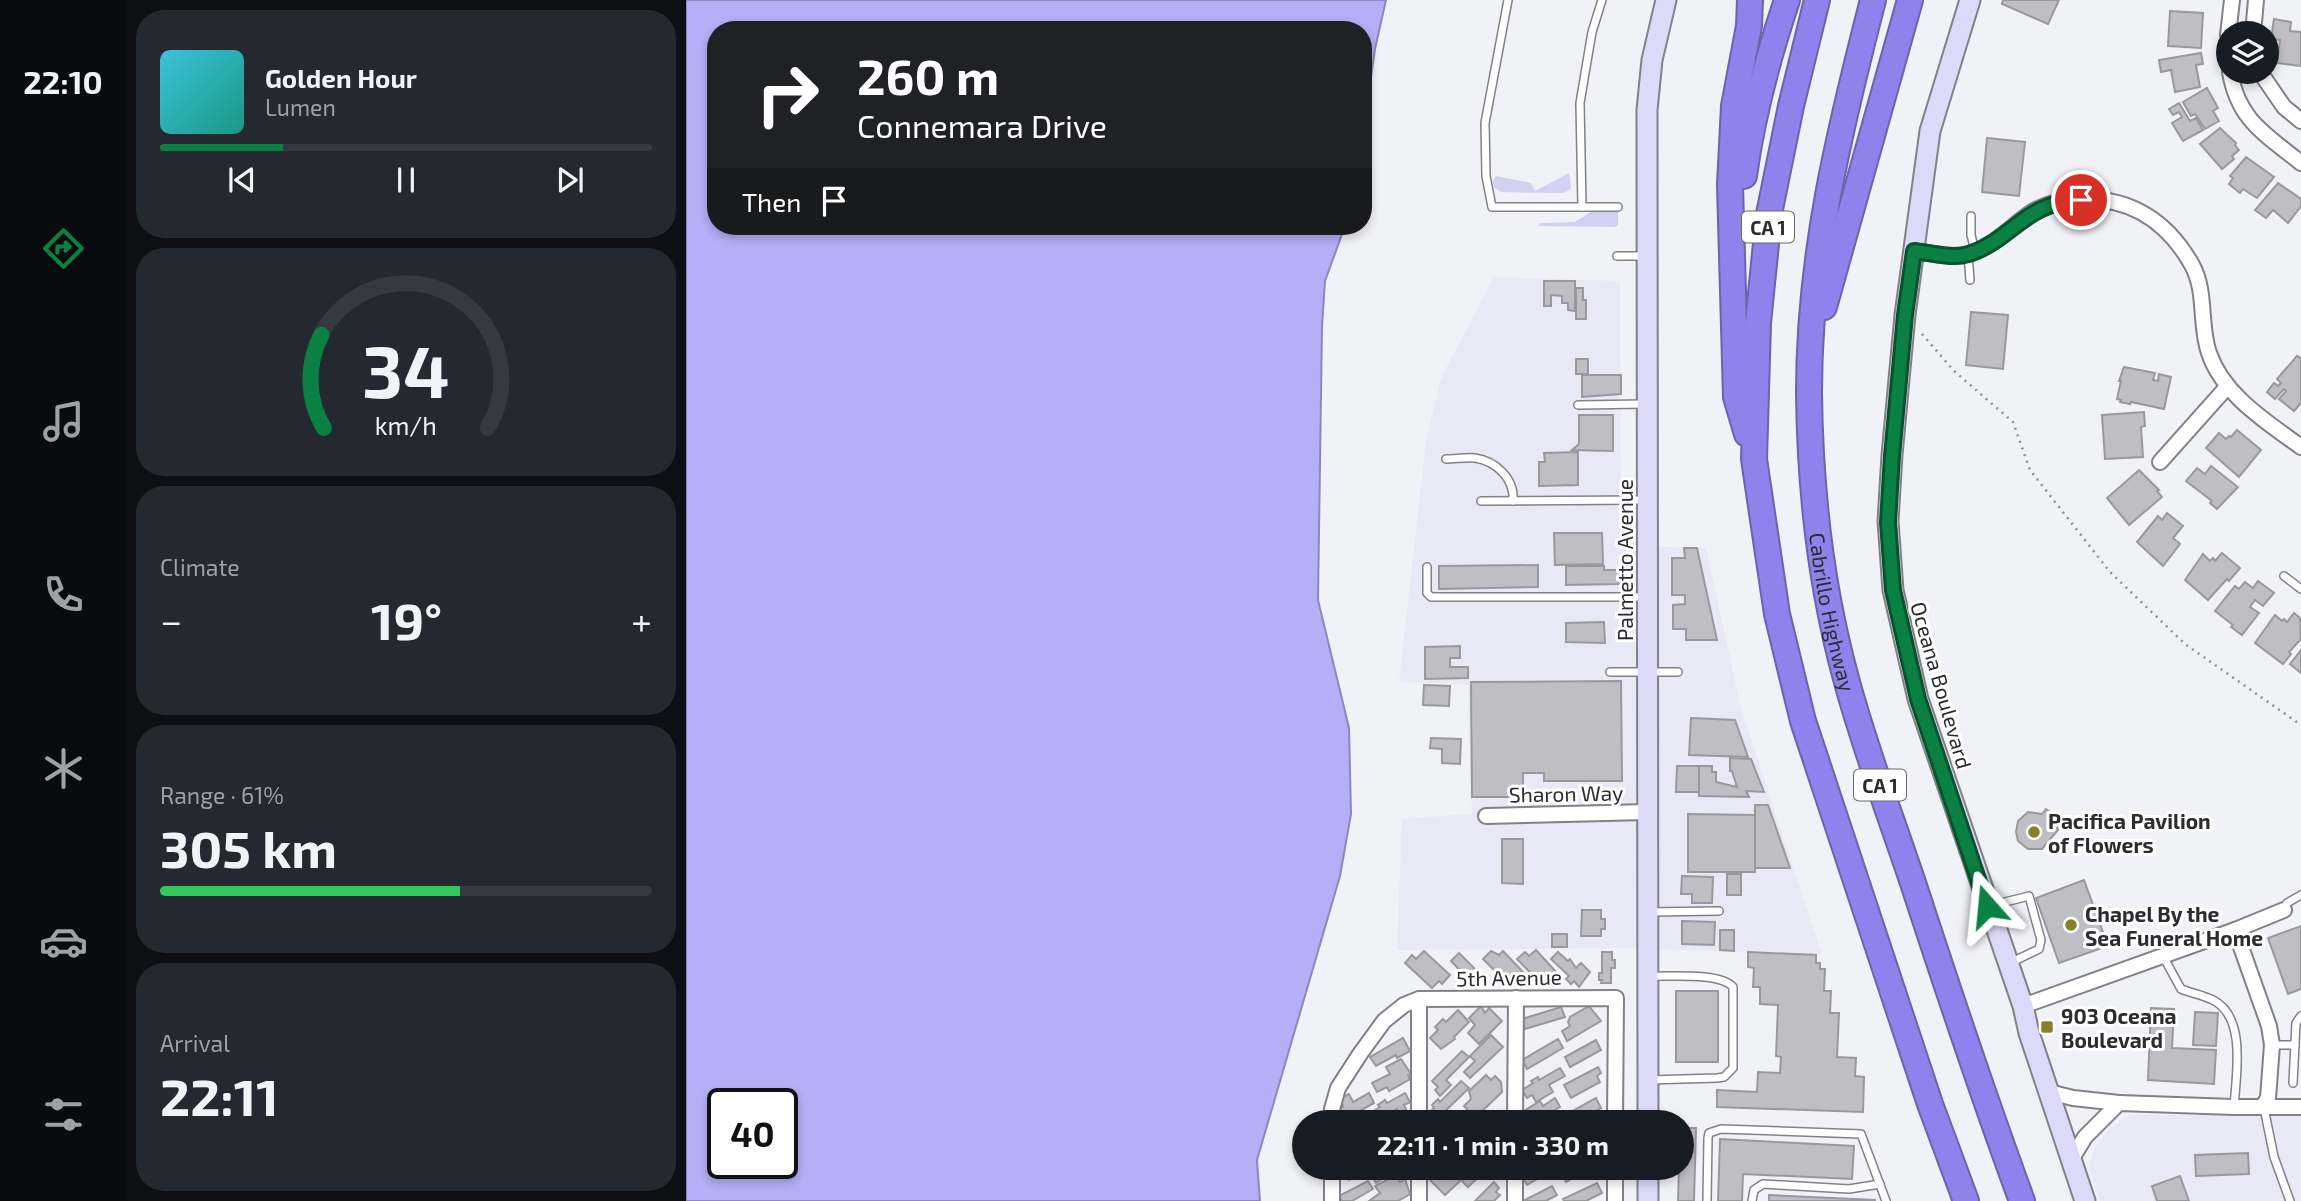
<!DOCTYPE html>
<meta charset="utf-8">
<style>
body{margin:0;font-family:"Exo 2",sans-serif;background:#242831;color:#f1f3f6;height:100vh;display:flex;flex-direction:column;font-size:26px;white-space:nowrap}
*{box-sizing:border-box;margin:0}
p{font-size:23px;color:#9ea1a6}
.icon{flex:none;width:38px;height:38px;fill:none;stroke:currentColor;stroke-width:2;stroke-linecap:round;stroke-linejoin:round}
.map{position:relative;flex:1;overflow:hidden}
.details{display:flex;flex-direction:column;gap:10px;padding:10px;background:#0d0f14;width:560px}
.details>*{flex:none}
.guide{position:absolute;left:21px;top:21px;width:665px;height:214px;border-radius:28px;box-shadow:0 4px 10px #0003;background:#202124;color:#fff;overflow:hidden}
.controls{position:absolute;left:1530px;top:21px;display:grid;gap:14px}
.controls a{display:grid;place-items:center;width:63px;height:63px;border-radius:50%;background:#171b24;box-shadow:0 4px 10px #0003;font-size:35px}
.speed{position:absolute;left:21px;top:1088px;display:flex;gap:14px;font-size:35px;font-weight:700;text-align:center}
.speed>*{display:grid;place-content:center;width:91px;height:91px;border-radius:50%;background:#171b24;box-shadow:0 4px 10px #0003;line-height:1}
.speed .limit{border:4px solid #111;border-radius:10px;background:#fff;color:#111}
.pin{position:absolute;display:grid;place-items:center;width:60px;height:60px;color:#fff;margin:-30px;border:4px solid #fff;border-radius:50%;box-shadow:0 2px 7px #0007}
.me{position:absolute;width:77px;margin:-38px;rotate:342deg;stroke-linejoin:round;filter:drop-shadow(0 0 5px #0008)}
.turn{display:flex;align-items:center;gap:24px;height:147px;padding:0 35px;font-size:32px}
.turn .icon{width:91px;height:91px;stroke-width:2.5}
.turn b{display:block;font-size:49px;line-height:60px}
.then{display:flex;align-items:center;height:66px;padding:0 35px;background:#0003;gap:14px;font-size:26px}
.big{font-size:52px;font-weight:700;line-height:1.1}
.details .card{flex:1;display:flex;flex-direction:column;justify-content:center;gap:10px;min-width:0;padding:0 24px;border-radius:28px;background:#242831}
.details .dial{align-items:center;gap:0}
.dial svg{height:182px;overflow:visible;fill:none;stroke:#363941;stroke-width:7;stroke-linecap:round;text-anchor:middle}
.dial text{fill:#f1f3f6;stroke:none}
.song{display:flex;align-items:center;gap:21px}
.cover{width:84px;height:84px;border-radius:10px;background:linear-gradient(135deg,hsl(190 70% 55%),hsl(170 70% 35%))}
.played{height:7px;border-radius:4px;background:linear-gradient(90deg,#0b8043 25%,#363941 25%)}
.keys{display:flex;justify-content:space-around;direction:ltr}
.heat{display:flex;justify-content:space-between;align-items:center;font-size:38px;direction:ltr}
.charge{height:10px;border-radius:5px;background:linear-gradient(90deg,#34c759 61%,#363941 0)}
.trip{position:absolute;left:606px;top:1110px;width:402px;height:70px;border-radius:35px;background:#171b24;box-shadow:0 4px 10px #0003;font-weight:700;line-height:70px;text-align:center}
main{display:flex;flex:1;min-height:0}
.dock{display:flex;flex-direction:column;width:126px;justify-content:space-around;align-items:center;background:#090b0e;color:#9ea1a6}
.dock .icon{width:49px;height:49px}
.dock .active{color:#0b8043}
.dock b{font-size:32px;color:#f1f3f6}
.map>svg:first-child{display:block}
.built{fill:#e9e8f7}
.green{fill:#d2d1f2}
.water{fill:#b4aff6;stroke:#8b88ba;stroke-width:2;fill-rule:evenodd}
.building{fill:#bfbec5;stroke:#98989e;stroke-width:2}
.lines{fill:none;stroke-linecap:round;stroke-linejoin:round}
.lane-casing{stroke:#818187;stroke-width:10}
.street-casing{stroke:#818187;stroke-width:18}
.secondary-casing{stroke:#818187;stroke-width:23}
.highway-casing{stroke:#6c64aa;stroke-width:28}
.path{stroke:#8e8e92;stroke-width:2.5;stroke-dasharray:2 5;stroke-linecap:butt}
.lane{stroke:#fff;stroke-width:7}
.street{stroke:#fff;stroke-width:14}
.secondary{stroke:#dddaf9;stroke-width:19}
.highway{stroke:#8f82ec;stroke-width:24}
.route-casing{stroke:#07532c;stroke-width:18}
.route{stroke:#0b8043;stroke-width:12}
.poi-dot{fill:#85822b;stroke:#fff;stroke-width:2.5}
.labels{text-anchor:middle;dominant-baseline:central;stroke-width:6;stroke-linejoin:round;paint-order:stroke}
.shield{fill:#fff;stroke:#6b6b6d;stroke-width:2}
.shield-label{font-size:19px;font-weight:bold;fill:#2c2c2e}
.street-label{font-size:21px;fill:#2c2c2e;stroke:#fff}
.poi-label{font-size:21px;font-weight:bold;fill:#2c2c2e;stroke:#fff;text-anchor:start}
</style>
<main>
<nav class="dock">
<b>22:10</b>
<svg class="icon active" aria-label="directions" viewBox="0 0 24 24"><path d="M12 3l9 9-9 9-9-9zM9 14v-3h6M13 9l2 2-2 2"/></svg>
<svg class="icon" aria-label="music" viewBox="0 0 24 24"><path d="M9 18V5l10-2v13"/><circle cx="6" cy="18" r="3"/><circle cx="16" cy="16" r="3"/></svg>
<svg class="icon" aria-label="phone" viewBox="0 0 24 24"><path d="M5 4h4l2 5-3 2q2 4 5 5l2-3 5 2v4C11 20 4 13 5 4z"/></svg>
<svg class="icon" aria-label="climate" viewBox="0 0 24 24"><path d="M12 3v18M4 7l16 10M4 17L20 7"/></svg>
<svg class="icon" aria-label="car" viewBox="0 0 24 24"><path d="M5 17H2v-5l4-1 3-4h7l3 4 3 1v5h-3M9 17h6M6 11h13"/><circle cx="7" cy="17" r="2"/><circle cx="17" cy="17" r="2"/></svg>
<svg class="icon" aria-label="filters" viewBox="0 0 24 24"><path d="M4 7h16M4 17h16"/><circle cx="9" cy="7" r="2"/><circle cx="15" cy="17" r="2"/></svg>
</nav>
<section class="details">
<div class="card">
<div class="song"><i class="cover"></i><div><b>Golden Hour</b><p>Lumen</p></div></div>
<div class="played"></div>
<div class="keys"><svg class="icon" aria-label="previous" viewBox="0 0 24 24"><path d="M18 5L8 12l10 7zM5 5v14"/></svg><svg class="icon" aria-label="pause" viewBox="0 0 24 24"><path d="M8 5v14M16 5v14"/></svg><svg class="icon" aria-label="next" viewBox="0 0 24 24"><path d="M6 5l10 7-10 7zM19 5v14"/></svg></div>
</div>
<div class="card dial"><svg viewBox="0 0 100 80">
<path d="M14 69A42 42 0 1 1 86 69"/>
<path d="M14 69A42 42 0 0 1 13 28" stroke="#0b8043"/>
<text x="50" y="56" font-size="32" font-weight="700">34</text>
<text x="50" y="72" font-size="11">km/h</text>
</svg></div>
<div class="card"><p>Climate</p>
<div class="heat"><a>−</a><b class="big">19°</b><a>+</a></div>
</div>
<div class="card"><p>Range · 61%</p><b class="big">305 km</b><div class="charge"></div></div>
<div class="card"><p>Arrival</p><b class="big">22:11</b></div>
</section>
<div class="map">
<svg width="1615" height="1201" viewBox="0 0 1615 1201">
<rect width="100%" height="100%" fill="#f1f1f8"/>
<!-- built -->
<g class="built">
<path d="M808 277 934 281 935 546 1020 548 1055 708 1136 955 939 948 711 950 716 819 786 814 782 684 713 682 740 441 755 378Z"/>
<path d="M1444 1115H1615V1201H1414L1403 1168 1408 1147 1424 1128Z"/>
</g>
<!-- green -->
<g class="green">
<path d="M883 173 885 188 882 191 876 193 815 192 808 187 807 181 810 176 845 183 849 191Z"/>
<path d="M906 211 932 212V225L929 227 852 226 855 223 889 222Z"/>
</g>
<!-- water -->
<path class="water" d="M0 0H700L689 49 677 134V30H30V226H659L639 281 636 326 632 600 663 728 665 814 654 876 571 1160 574 1201H0ZM37 1104H96V1164H37Z"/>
<!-- building -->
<g class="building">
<path d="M1317 0H1373L1362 24 1316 4Z"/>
<path d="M1484 11 1517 13 1515 48 1482 46Z"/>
<path d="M1588 19 1605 22 1604 31 1615 32V66L1591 63 1594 40 1585 39Z"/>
<path d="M1515 53 1517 64 1510 65 1514 87 1489 92 1485 70 1475 72 1473 60Z"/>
<path d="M1521 88 1532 108 1527 111 1533 121 1519 129 1509 114 1505 116 1497 102Z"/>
<path d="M1493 103 1504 121 1510 118 1517 130 1497 141 1486 123 1496 117 1493 112 1487 115 1483 109Z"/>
<path d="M1534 128 1550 143 1549 145 1553 150 1546 156 1548 159 1536 169 1514 144Z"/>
<path d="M1301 138 1339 142 1333 196 1296 192Z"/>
<path d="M1560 157 1588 177 1571 198 1557 189 1554 193 1543 184 1547 178 1544 176Z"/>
<path d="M1592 183 1615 199V206L1602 223 1587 210 1580 218 1569 210Z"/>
<path d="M858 281H889V311L882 310V303H876V296L865 295V306H858Z"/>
<path d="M890 288H897V300H900V319H890Z"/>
<path d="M1285 312 1322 315 1317 369 1280 365Z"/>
<path d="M1611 356 1615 358V403L1608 411 1593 399 1600 391 1598 389 1589 399 1581 392 1588 383 1592 386 1595 383 1591 379Z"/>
<rect x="890" y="359" width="12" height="15"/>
<path d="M1438 367 1469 373 1467 380 1472 381 1473 374 1485 377 1478 409 1445 402 1444 404 1434 402 1435 400 1431 399 1435 381H1433Z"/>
<path d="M896 375H935V394L896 397Z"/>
<path d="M1458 412 1459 426 1455 427 1457 457 1419 459 1416 415Z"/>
<path d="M893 415H927V451L886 450 893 444Z"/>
<path d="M1551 430 1575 450 1553 477 1520 448 1533 433 1540 439 1543 436 1545 437Z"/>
<path d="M892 452V485L853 486V462H859L858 453Z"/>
<path d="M1525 466 1552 487 1531 509 1524 503 1526 501 1500 481 1511 468 1519 474Z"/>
<path d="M1453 470 1473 490 1471 491 1476 497 1443 525 1421 498Z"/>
<path d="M1481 513 1497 526 1487 538 1494 544 1477 566 1451 542 1472 516 1476 520Z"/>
<path d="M868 533H916L917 564 869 565Z"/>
<path d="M998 548H1011L1031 640H1000V629H987V605L999 604V595H986V558H999Z"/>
<path d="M1536 553 1554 568 1543 581 1541 579 1522 600 1499 580 1517 554 1524 561 1527 558 1529 561Z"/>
<path d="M852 565V587L753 589V566Z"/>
<path d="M880 566H918V570H933V584L880 585Z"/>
<path d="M1572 581 1588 593 1577 606 1569 600 1564 607 1573 613 1556 635 1545 627 1547 625 1529 611 1549 586 1553 589 1559 582 1567 588Z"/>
<path d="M1608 613 1614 618 1615 639 1603 652 1605 654 1597 664 1569 643 1589 615 1596 621 1598 619 1601 622Z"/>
<path d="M918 622 919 643 880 642V623Z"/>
<path d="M774 646V658H764V667H782V678L739 679V647Z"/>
<path d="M1615 650V673L1604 664Z"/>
<path d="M935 681 936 781H858V773H837V797H786L785 682Z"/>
<path d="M738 685 764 686 763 706 737 705Z"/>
<path d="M1005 718 1049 720 1062 757 1003 755Z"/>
<path d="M745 738 775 739 774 764 756 763V749L744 748Z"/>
<path d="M1044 758 1065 759 1078 792 1060 791 1063 797 1013 796V766H1026V772H1030V782L1051 787 1046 771H1044Z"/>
<path d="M991 766H1013V792H990Z"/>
<path d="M1069 805H1082L1104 868H1069Z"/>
<path d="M1360 809 1369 816 1372 830 1356 849H1342L1332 841 1330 832 1332 821 1342 812 1356 814Z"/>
<path d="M1002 814 1069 815V872H1002Z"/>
<path d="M816 839H837V884L816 883Z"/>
<rect x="1041" y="874" width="14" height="21"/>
<path d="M996 876 1027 877 1026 903H1006V894H995Z"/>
<path d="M1398 880 1422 946 1373 963 1350 898Z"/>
<path d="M896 910H915V919H919V929H915V936H895Z"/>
<path d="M996 921 1029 922 1028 945 996 944Z"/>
<path d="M1615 926V989L1602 994 1582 938Z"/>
<path d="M1034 930H1048V951L1034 950Z"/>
<rect x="866" y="934" width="15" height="13"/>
<path d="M850 950 872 974 858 987 831 959 839 952 843 956Z"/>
<path d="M738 951 764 975 756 984 753 981 746 988 719 963 726 955 730 959Z"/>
<path d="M805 951 813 955 817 951 838 973 824 987 821 984 819 987 808 976 811 973 797 959Z"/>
<path d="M872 952 882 961 884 959 890 968 895 963 904 972 893 987 888 981 885 984 880 979 883 976 865 959Z"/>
<path d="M916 952H926V960H929V968H925V983H915L916 980H913V973H916Z"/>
<path d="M1062 952 1130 955V963H1134V969H1139L1138 991H1145L1144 1013H1153L1151 1057 1170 1058 1169 1076 1178 1077 1177 1112 1031 1107V1090L1071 1092 1072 1072 1094 1073 1095 1057 1090 1056 1092 1005 1074 1004V987H1067L1068 968 1062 967Z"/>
<path d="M773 953 798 978 801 984 798 987 794 982 790 987 765 961Z"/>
<rect x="990" y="991" width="42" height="71"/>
<path d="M795 1006 799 1013 803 1008 816 1021 793 1044 782 1033 789 1025 783 1018Z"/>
<path d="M903 1006 915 1021 881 1041 876 1031 884 1026 882 1022 884 1017Z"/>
<path d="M875 1007 879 1017 839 1029 836 1019Z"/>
<path d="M1465 1008 1488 1009 1486 1048 1530 1050 1528 1084 1462 1080Z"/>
<path d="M772 1010 783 1022 768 1037 769 1039 755 1049 744 1038 752 1030 749 1027 757 1019 760 1022Z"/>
<path d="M1509 1012 1532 1013 1530 1046 1507 1045Z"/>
<path d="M805 1035 817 1047 784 1078 778 1072 789 1061 784 1056Z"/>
<path d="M717 1038 724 1051 711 1058 710 1055 690 1066 684 1057Z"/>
<path d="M872 1039 877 1048 841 1069 836 1060Z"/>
<path d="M910 1040 915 1050 884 1067 879 1057Z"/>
<path d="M776 1051 783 1057 760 1080 765 1085 754 1096 749 1090 752 1087 746 1081Z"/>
<path d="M715 1059 725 1074 722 1075 724 1079 703 1091 701 1087 691 1092 686 1083 704 1074 700 1067Z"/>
<path d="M912 1067 915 1073 911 1076 914 1082 885 1098 878 1085Z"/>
<path d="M874 1068 879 1076 863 1085 867 1092 850 1102 846 1095 841 1098 836 1090 847 1083 845 1081 852 1077 853 1080Z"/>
<path d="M800 1075 805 1080 809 1076 815 1082 816 1092 789 1118 778 1106 785 1099 783 1091Z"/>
<path d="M775 1081 783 1088 751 1119 744 1112 748 1108 746 1105 752 1099 754 1102Z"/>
<path d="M683 1093 688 1103 659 1119 654 1109 657 1107 655 1098 663 1094 667 1102Z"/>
<path d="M719 1093 724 1102 718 1105 720 1109 713 1113 711 1109 687 1122 683 1114 694 1107 692 1105 699 1100 701 1103Z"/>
<path d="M869 1098 874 1107 849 1122H841L838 1116 840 1115 838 1111 854 1101 857 1106Z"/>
<path d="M910 1098 915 1108 891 1122H881L878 1116Z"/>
<path d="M802 1112 807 1117 809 1115 815 1122H791Z"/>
<path d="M996 1128H1010L1008 1201H992L993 1167H996Z"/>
<path d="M1034 1139 1168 1146 1166 1179 1057 1174 1056 1201H1032Z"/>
<path d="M1562 1153 1563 1174 1510 1176 1509 1155Z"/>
<path d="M655 1167H678L680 1171 663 1180Z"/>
<path d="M692 1167H713L690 1183 684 1173Z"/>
<path d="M754 1167H779L770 1177 774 1181 759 1195 744 1180Z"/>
<path d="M789 1167H803L782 1187 776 1181Z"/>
<path d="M849 1167H871L841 1185 835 1175Z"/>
<path d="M884 1167H906L880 1182 876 1174Z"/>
<path d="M710 1175 714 1182 719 1179 724 1194 712 1201H683L694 1193 689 1186Z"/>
<path d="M1494 1176 1503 1201H1471L1466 1186Z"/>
<path d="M682 1181 687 1189 666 1201H656L653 1196Z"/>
<path d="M808 1182 813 1188 810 1192 814 1195 808 1201H789Z"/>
<path d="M911 1183 916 1193 900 1201H878L877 1199Z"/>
<path d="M866 1186 871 1195 860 1201H837Z"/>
<path d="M1083 1195 1189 1200V1201H1083Z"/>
</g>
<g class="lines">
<defs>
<g id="lane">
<path d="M822 0 799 123 800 176 806 207H932"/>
<path d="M896 207 894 103 906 32 916 0"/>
<path d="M1285 216V235L1289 251"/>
<path d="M1282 254 1284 280"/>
<path d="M931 256H958"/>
<path d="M892 405 959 404"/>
<path d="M760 459C769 459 780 457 789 458 810 461 829 479 827 501"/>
<path d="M795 501 960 500"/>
<path d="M741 567V593L745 597H961"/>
<path d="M1598 576 1615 589"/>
<path d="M924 672H992"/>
<path d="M1303 906 1343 896 1355 940 1353 949 1324 963"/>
<path d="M1598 910 1601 903 1615 895"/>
<path d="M962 912 1033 911"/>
<path d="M1477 956 1495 989C1505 993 1517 995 1527 1000 1561 1017 1550 1076 1548 1107"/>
<path d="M962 976C982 977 1034 972 1047 987V1068L1038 1077 1031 1078 962 1080"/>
<path d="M1586 1045H1609"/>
<path d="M1607 1083 1610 1023 1615 1016"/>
<path d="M1578 1108 1588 1157 1604 1201"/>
<path d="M1021 1201 1022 1138 1023 1133 1035 1129 1175 1134 1200 1201"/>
<path d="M1066 1201 1068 1190 1077 1184 1163 1189 1194 1184"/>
</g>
<g id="street">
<path d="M1567 33 1570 0"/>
<path d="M1542 35 1546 0"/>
<path d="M1544 72C1552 120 1579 134 1615 163"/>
<path d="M1574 72 1598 107 1615 121"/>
<path d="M1229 251C1245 253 1265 259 1282 254 1307 248 1327 224 1348 211 1362 203 1379 200 1394 199 1445 197 1482 222 1506 265 1521 292 1513 325 1523 353 1537 395 1581 422 1615 447"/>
<path d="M1474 462 1541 387"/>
<path d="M800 816 961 812"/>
<path d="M1549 930 1583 1026 1586 1045 1582 1098 1577 1106"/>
<path d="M1337 1006 1549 930 1598 910"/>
<path d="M1363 1092 1387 1098 1433 1103"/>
<path d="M646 1122V1109L652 1088 674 1054 698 1021 718 1005 733 999 930 998 929 1122"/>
<path d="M733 1122V999"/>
<path d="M829 1122 830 998"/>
<path d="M1385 1160 1399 1137 1433 1103 1548 1107H1615"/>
<path d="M646 1201V1167"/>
<path d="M733 1201V1167"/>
<path d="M829 1201V1167"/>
<path d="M929 1201V1167"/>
</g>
<g id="secondary">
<path d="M1284 0 1244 131 1219 315 1206 455 1202 521 1207 590 1232 699 1337 1006 1343 1033 1399 1201"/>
<path d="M962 1122 961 110 966 60 980 0"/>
<path d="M962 1167V1201"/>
</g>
<g id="highway">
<path d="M1131 0 1105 106 1083 214 1072 323 1068 459 1091 614 1117 721 1244 1104 1280 1201"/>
<path id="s1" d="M1187 0C1153 132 1123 255 1123 392 1124 489 1135 589 1161 682 1180 752 1206 820 1229 889 1263 993 1298 1098 1336 1201"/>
<path d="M1058 176C1066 116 1082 57 1101 0"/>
<path d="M1138 307 1224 0"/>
<path d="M1061 434 1050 397 1044 185 1048 106 1063 26 1064 0"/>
</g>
</defs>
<!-- lane casing -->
<use href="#lane" class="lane-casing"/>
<!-- street casing -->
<use href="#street" class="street-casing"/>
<!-- secondary casing -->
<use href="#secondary" class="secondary-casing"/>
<!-- highway casing -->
<use href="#highway" class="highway-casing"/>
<!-- path -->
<path class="path" d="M1236 334 1268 371 1327 422 1344 470 1424 572 1499 644 1615 725"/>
<!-- lane -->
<use href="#lane" class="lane"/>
<!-- street -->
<use href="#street" class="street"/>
<!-- secondary -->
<use href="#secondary" class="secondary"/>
<!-- highway -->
<use href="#highway" class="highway"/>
</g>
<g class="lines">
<defs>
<path id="route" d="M1301 906 1232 699 1207 590 1202 522 1206 456 1219 315 1228 251C1245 253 1267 259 1283 254 1329 238 1338 202 1395 200"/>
</defs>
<!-- route casing -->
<use href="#route" class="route-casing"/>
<!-- route -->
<use href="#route" class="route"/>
</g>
<!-- markers -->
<g class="poi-dot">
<circle cx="1348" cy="832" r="7"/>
<circle cx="1385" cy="925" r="7"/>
<rect x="1354" y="1020" width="14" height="14" rx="3.5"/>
</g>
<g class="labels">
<!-- shield labels -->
<g class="shield">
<rect x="1056" y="211.5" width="52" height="31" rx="5"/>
<rect x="1168" y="769.5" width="52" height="31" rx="5"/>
</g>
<g class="shield-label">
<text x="1082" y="227">CA 1</text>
<text x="1194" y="785">CA 1</text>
</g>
<!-- street labels -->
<g class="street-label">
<text transform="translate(938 560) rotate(-90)">Palmetto Avenue</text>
<text stroke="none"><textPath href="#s1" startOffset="620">Cabrillo Highway</textPath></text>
<text transform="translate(1256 685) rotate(74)">Oceana Boulevard</text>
<text transform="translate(880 793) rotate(-1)">Sharon Way</text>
<text transform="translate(823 977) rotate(-1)">5th Avenue</text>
</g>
<!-- poi labels -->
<g class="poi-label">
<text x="1362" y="820">Pacifica Pavilion<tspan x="1362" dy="24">of Flowers</tspan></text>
<text x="1399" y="913">Chapel By the<tspan x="1399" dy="24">Sea Funeral Home</tspan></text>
<text x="1375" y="1015">903 Oceana<tspan x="1375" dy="24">Boulevard</tspan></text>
</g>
</g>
</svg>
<div class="controls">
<a><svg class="icon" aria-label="layers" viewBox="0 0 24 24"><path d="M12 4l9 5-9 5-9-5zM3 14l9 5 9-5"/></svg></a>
</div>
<div class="speed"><div class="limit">40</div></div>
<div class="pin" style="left:1395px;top:200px;background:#d93025"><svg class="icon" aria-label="arrive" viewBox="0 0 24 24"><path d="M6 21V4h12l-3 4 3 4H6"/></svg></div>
<svg class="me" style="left:1301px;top:906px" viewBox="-20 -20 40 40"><path d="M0-17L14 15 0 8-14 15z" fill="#0b8043" stroke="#fff" stroke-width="4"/></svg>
<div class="trip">22:11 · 1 min · 330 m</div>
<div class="guide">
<div class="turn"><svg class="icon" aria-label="right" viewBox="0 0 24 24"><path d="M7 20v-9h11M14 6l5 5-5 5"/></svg><div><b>260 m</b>Connemara Drive</div></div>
<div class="then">Then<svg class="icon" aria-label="arrive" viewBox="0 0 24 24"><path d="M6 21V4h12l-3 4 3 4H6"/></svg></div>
</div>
</div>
</main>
